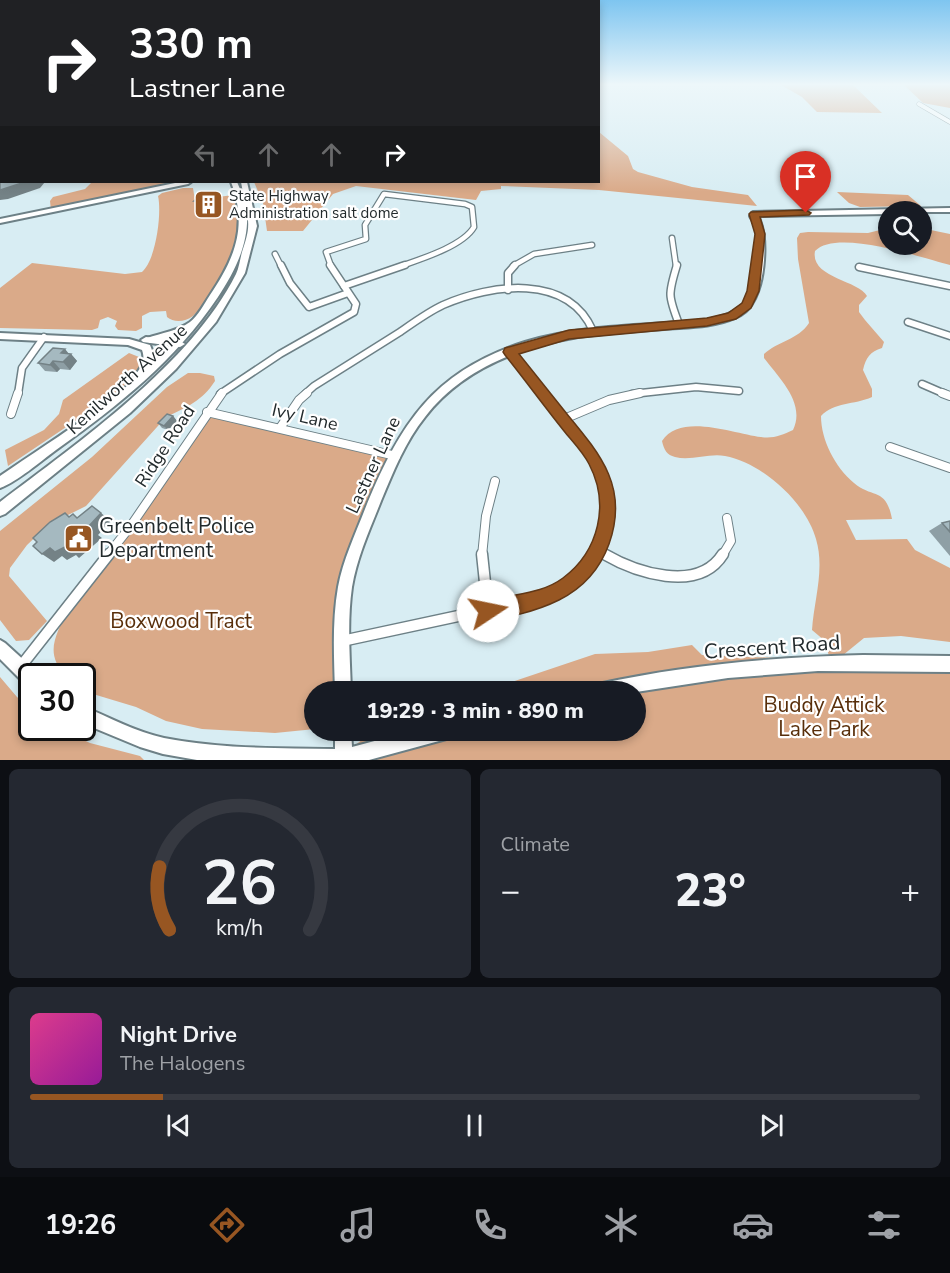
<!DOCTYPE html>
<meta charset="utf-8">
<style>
body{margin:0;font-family:"Nunito Sans",sans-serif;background:#242831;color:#f1f3f6;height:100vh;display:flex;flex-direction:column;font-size:22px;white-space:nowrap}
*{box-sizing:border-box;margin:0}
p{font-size:20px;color:#9ea1a6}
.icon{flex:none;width:33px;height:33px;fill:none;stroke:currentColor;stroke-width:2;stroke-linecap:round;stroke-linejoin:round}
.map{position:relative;height:760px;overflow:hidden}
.side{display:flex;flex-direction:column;gap:9px;padding:9px;background:#0d0f14;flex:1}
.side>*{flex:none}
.top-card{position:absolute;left:0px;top:0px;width:600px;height:183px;box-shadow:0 3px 9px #0003;background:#202124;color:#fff;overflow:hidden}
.controls{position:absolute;left:878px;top:201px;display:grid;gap:12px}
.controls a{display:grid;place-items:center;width:54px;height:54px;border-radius:50%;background:#171b24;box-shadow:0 3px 9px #0003;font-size:30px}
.speed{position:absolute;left:18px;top:663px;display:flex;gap:12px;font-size:30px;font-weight:700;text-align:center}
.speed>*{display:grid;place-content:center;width:78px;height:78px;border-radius:50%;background:#171b24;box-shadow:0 3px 9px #0003;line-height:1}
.speed .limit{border:3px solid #111;border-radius:9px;background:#fff;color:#111}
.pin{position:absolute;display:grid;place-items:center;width:51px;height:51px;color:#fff;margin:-62px -26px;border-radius:50% 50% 50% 0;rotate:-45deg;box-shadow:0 0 6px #0007}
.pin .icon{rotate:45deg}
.me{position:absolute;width:66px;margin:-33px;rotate:79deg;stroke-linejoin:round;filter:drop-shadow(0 0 4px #0008)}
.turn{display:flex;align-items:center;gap:21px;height:126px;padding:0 30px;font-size:27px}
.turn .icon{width:78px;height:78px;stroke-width:2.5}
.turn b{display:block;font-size:42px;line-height:51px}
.lanes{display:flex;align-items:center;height:57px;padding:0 30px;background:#0003;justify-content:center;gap:30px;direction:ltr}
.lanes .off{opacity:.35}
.big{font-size:45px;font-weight:800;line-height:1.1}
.side .tile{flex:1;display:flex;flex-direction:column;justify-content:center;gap:9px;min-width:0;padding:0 21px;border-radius:9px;background:#242831}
.side .dial{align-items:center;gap:0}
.dial svg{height:156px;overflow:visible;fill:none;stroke:#363941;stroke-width:7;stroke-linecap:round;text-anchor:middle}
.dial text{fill:#f1f3f6;stroke:none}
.song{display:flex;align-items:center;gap:18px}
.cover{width:72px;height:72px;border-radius:9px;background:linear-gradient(135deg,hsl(330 70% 55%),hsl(300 70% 35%))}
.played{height:6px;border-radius:3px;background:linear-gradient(90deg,#975622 15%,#363941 15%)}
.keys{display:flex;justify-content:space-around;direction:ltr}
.heat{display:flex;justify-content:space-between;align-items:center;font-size:33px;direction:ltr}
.side .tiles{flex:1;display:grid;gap:9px;grid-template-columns:1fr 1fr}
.tile:last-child{grid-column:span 2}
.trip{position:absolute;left:304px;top:681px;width:342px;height:60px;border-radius:30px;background:#171b24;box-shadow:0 3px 9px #0003;font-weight:800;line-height:60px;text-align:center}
.tab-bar{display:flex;height:96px;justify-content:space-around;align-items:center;background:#090b0e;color:#9ea1a6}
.tab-bar .icon{width:42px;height:42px}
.tab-bar .active{color:#975622}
.tab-bar b{font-size:27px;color:#f1f3f6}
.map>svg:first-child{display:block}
.green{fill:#daaa89}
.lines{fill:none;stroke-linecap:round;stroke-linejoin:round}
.river{fill:#7fdffb;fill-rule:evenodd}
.street-far4-casing{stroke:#6d8086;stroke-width:5}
.street-far3-casing{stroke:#6d8086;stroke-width:7}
.street-far2-casing{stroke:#6d8086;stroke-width:9}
.street-far1-casing{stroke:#6d8086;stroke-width:10}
.street-casing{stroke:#6d8086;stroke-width:13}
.secondary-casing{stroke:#6d8086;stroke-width:4}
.primary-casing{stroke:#6d8086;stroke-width:4}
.street-far4{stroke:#fff;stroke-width:4}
.street-far3{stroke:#fff;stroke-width:4.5}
.street-far2{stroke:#fff;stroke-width:6}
.street-far1{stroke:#fff;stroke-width:8}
.street{stroke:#fff;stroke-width:10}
.secondary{fill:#fff;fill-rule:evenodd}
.primary{fill:#fff;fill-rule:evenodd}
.wall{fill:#8e9fa5}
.shaded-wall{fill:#748286}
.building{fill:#a5b9c0;stroke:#748286;stroke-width:1.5}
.route{fill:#975622;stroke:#623816;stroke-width:1.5}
.labels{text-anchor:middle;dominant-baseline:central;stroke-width:4.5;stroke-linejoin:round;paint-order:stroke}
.far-poi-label{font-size:15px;fill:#222a2c;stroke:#fff;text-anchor:start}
.street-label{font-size:18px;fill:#222a2c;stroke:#fff}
.near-poi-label{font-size:21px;fill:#222a2c;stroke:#fff;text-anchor:start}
.near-park-label{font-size:21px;fill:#582e0a;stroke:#fff}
.near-street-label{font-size:21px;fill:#222a2c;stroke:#fff}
</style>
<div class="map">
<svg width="950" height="760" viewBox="0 0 950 760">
<rect width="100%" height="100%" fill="#d8edf3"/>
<!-- green -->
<g class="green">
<path d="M781 85H853L882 113 817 112 802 97Z"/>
<path d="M904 85H950V108L923 103Z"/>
<path d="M599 132 628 156 633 169 638 172 692 187 748 195 757 206 599 190 501 186V189L481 191 476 200 356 186 333 194 303 231H267L263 203 254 182H598Z"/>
<path d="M92 182H188L51 210 50 201 53 197 85 189Z"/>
<path d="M183 188H193L197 213 221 208 218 197 233 195C240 209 238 232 234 247 230 263 206 305 193 316 185 322 174 323 167 317L166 311 150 312 142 316V328L136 331 118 330 115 326 117 321 108 317 100 320 98 328 92 330 0 328V288L32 263 125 274 142 272C156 260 162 213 158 196L162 193Z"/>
<path d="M837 192 908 195 921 206 860 207 849 203Z"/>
<path d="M888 228V244H921V228L950 234V265C922 258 837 228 815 251 810 278 858 280 867 296L859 305V312L865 320 884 342 882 348C870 352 866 357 863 370L872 389V397C854 405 834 402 821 416 821 440 835 467 854 483 873 499 886 487 892 519L846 520 856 540 907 539 915 550 950 568V642L901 636 864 638 837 660 950 665V760H335L374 731 636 730V692L485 691 595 654 648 652 692 645 702 655 830 660 825 641 812 630C814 600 825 569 816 539 806 503 763 463 725 456 709 453 691 461 675 457 667 455 664 450 662 441 680 412 735 434 761 437 773 439 782 435 793 430 806 403 779 378 764 358V354C778 341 798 340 809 323L798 259 797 238 800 233 808 232 868 233Z"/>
<path d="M129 353 144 359 138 375 108 399 8 466 5 450 44 430 59 414 63 400Z"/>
<path d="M188 373H200L214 376 215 381C202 401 187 407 166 417L86 506 48 525 27 545 10 568 9 576 47 621 29 640 16 641 0 620V531L92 457 167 387Z"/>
<path d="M207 412 396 456 354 553 343 691 315 692V729L275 733 202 729 166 721 136 707 83 691 82 676H66C43 652 57 635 68 608Z"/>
<path d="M0 677 17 697 31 709 32 728H58L90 743 140 756 144 760H0Z"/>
</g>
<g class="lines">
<!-- river -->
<path class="river" d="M0 85H2L0 89Z"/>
<defs>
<path id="street-far4" d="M919 104 950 122"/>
<g id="street-far3">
<path d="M672 238 676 266"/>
<path d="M275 254 281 266"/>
<path d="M331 266 326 252 366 239 365 225 384 194 465 204 472 207 474 227C463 246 421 259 401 266"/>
<path d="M513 266 534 254 592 245"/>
</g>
<g id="street-far2">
<path d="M281 265 290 283 309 307 348 293"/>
<path d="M677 265C668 294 668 296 679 324"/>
<path d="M859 267 950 286"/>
<path d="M344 286 405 265"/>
<path d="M508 290V273L515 265"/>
<path d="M908 322 950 336"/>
<path d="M510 352 543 394"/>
<path d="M922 384 945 394"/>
<path d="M18 394 22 368 44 337"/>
<path d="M220 394 280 354 354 312 356 304 330 265"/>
<path d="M305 394 314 386C343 368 371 350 400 332 413 323 428 312 443 305 491 284 568 273 593 331"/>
<path d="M632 394 696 387 739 391"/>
</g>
<g id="street-far1">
<path d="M542 393 599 466 607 503 602 539 595 556"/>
<path d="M942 393 950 396"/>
<path d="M207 412 396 456"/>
<path d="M11 414 18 393"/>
<path d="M564 419 609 400 640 393"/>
<path d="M280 428 299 400 307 393"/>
<path d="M890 447 950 468"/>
<path d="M598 551 607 556"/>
<path d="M107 556 130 527 222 393"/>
<path d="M482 556 486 516 495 481"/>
<path d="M722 556 731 541 727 518"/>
</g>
<g id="street">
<path d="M482 554 488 611"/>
<path d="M604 554C635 572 698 594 723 554"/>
<path d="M342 641 542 598C565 589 583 576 596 554"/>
<path d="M21 666 109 554"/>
</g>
<g id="secondary">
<path d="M180 182H191L188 184 0 223V219Z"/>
<path d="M950 208V212H888V214L758 216C769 237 765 284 752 304 748 311 742 315 735 318 712 328 688 327 664 329 635 331 606 333 578 337 520 347 462 369 425 417 405 442 393 472 381 501 370 529 357 557 352 587 347 622 350 657 351 692H335C334 657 332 621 338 587 343 560 355 535 365 509 400 424 433 371 525 342 584 324 645 326 706 320 719 317 735 314 744 303 754 289 759 246 756 229 755 224 752 220 750 216L753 212Z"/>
<path d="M0 333 129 339 150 345 155 358C152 368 144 385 132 384L131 381C138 370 147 364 142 350L128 345 0 339Z"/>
<path d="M146 337 180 341 185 344 180 347 143 342 141 340Z"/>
<path d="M0 640 5 643 38 673 39 676H32V687L26 685 0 659Z"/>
<path d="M863 655 950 656V672L818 671 728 678 636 692H590L592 686 598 684C686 665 773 657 863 655Z"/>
<path d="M82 706C109 717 136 732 164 738 220 749 278 748 335 749V730H351L352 747 416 730H458L456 736 450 738 369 760H197L163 754 140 747 82 723Z"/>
</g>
<path id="primary" d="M231 182H237L244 198 241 182H247L257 226 245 273 216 322 176 369 130 413 5 514 0 516V502C79 442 191 364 236 274 239 268 240 259 242 252 247 236 250 229 247 212 249 244 235 271 218 297 176 360 118 406 56 450 41 461 17 482 0 488V476C61 434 129 394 177 337L150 343 145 340 147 338C161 333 178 331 190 322 198 316 204 304 210 295 235 258 248 226 231 182Z"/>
</defs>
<!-- street-far4 casing -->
<use href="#street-far4" class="street-far4-casing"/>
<!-- street-far3 casing -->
<use href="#street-far3" class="street-far3-casing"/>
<!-- street-far2 casing -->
<use href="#street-far2" class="street-far2-casing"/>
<!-- street-far1 casing -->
<use href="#street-far1" class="street-far1-casing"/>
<!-- street casing -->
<use href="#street" class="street-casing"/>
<!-- secondary casing -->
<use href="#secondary" class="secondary-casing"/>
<!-- primary casing -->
<use href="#primary" class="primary-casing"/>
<!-- street-far4 -->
<use href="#street-far4" class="street-far4"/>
<!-- street-far3 -->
<use href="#street-far3" class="street-far3"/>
<!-- street-far2 -->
<use href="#street-far2" class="street-far2"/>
<!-- street-far1 -->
<use href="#street-far1" class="street-far1"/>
<!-- street -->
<use href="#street" class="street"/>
<!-- secondary -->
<use href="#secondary" class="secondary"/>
<!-- primary -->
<use href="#primary" class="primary"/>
</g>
<!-- wall -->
<g class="wall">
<path d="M201 195 216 204 212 208H198L194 201Z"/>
<path d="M68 353 71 354 77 361 70 370 60 369 57 372 45 371 38 363Z"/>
<path d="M173 416 177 421 168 430 162 428 158 423Z"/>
<path d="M950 521V556L929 531 942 523Z"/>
</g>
<!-- shaded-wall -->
<g class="shaded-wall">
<path d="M25 182H45L40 188 8 199 0 200V190Z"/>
<path d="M213 197 216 204 212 208 209 201Z"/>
<path d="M65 349 70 355 71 354 77 361 70 370 63 362 61 353Z"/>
<path d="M53 361 60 369 57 372 50 365Z"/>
<path d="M173 416 177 421 168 430 164 426Z"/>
<path d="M101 513 111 521 98 535 102 538 79 558 76 555 67 560 62 556 54 562 42 554 50 548 88 527Z"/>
</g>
<!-- building -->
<g class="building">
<path d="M0 166 2 168V182H25L0 190Z"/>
<path d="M208 194 213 197 209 201H194L201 195Z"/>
<path d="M53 348 65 349 61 353 71 354 63 362 53 361 50 365 38 363Z"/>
<path d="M167 414 173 416 164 426 158 423Z"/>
<path d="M92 506 101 513 88 527 91 530 68 550 65 547 55 552 50 548 42 554 33 546 37 542 33 538 50 522 65 513 69 517 73 514 77 518Z"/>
<path d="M950 521V532L942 523Z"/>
</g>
<!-- sky -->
<linearGradient id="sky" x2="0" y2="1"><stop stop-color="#7ec5f0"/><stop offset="0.44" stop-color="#edf7fa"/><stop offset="1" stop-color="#edf7fa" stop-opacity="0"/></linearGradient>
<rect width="950" height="192" fill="url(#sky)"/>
<!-- route -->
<path class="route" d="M806 210 811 213 809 215 760 217 765 234 759 291 751 308 736 319 707 326 569 339 519 354C535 374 551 394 567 414 601 455 629 488 609 544 600 569 583 588 559 600 543 608 497 624 481 617L478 611 481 604C507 593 539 596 563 578 599 551 610 504 589 464 583 452 572 441 564 431 544 406 525 380 505 355L503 352 505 348 569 330 707 318 728 313 742 303 747 291 755 234 749 214 751 212Z"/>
<!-- icons -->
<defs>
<symbol id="building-square" viewBox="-11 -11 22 22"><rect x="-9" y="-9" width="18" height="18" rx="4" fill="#975622" stroke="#fff"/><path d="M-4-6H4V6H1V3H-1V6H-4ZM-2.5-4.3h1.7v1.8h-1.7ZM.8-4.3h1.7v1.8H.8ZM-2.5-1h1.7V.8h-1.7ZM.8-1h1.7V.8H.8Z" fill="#fff"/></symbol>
<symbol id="civic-square" viewBox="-11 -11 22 22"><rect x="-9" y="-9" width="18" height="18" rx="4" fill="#975622" stroke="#fff"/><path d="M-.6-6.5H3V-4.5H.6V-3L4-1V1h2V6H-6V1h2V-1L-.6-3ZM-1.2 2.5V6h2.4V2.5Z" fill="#fff"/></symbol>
</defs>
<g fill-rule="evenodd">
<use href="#building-square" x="192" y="188" width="33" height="33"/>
<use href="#civic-square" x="62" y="522" width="33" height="33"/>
</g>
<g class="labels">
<!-- far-poi labels -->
<g class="far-poi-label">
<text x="229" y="196">State Highway<tspan x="229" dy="17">Administration salt dome</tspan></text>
</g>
<!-- street labels -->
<g class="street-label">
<text transform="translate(127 379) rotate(-42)">Kenilworth Avenue</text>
<text transform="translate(305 417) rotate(13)">Ivy Lane</text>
<text transform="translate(165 446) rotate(-57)">Ridge Road</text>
<text transform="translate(373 465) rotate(-65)">Lastner Lane</text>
</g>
<!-- near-poi labels -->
<g class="near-poi-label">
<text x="99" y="526">Greenbelt Police<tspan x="99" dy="24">Department</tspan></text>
</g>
<!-- near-park labels -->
<g class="near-park-label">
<text x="181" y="621">Boxwood Tract</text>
<text x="824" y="705">Buddy Attick<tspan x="824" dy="24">Lake Park</tspan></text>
</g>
<!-- near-street labels -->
<g class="near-street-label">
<text transform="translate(772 647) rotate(-4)">Crescent Road</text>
</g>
</g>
</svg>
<div class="controls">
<a><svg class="icon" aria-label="search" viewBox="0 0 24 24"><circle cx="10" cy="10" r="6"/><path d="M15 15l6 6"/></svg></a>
</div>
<div class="speed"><div class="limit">30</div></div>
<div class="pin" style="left:806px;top:213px;background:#d93025"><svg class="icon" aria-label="arrive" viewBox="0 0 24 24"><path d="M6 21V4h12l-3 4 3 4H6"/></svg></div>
<svg class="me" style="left:488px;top:611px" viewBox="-20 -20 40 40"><circle r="19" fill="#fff"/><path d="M0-13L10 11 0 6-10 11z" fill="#975622"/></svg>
<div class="trip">19:29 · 3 min · 890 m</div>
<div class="top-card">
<div class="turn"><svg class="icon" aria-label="right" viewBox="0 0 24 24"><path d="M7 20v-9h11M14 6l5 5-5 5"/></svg><div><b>330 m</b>Lastner Lane</div></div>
<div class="lanes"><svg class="icon off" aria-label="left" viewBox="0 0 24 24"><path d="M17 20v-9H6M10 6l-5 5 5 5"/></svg><svg class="icon off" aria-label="ahead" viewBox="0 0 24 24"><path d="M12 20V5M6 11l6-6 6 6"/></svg><svg class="icon off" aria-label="ahead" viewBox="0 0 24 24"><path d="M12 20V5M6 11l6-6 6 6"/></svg><svg class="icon" aria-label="right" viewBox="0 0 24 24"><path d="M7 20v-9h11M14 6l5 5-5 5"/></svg></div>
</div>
</div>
<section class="side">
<div class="tiles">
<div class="tile dial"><svg viewBox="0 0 100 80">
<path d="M14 69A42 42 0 1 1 86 69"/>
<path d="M14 69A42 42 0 0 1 9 37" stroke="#975622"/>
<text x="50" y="56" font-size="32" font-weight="700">26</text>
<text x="50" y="72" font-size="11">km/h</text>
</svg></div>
<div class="tile"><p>Climate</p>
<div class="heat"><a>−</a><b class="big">23°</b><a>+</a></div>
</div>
<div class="tile">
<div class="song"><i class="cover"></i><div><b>Night Drive</b><p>The Halogens</p></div></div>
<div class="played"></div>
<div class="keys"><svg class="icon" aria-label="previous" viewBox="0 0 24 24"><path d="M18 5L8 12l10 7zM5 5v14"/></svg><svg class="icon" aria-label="pause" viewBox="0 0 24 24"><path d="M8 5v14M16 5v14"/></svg><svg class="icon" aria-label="next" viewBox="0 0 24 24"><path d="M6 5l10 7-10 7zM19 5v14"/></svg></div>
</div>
</div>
</section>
<nav class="tab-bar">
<b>19:26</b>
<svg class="icon active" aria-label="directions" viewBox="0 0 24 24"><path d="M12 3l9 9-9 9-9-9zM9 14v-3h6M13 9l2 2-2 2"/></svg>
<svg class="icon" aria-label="music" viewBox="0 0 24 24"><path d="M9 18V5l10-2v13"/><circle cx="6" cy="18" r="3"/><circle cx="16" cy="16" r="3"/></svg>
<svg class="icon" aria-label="phone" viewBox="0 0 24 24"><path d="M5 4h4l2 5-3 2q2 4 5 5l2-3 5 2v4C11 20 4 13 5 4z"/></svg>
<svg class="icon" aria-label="climate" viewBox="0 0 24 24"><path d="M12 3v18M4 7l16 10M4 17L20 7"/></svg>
<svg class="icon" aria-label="car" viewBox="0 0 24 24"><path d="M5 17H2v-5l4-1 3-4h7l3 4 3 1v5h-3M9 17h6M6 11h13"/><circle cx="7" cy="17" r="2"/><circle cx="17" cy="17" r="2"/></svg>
<svg class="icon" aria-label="filters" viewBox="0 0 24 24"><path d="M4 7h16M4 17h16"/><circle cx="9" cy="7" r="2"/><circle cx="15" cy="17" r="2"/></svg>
</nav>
